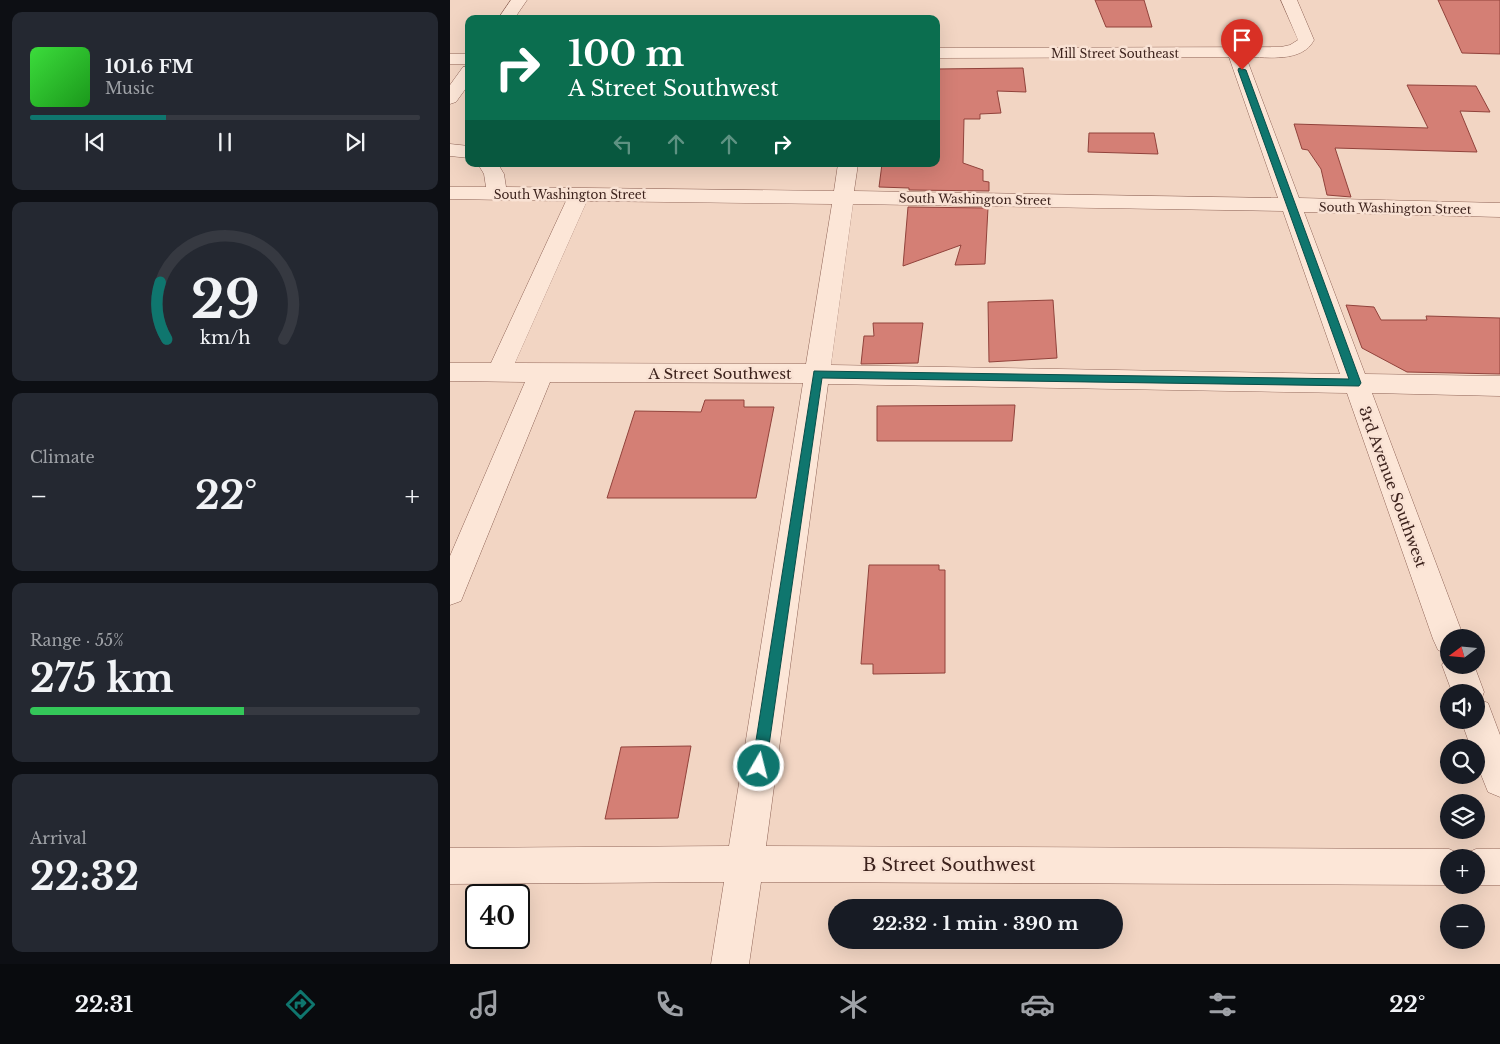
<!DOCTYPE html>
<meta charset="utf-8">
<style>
body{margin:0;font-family:"Libre Baskerville",serif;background:#242831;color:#f1f3f6;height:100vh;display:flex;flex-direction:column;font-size:19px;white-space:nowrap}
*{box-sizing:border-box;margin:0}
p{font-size:16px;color:#9ea1a6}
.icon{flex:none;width:28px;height:28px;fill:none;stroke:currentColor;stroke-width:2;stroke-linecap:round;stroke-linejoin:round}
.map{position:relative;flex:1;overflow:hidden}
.drawer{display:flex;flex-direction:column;gap:12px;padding:12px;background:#0d0f14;width:450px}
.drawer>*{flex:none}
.guide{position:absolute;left:15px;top:15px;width:475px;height:152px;border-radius:10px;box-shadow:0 5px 20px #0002;background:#0b6e4f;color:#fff;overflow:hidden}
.needle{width:32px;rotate:254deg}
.tools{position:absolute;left:990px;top:629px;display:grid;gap:10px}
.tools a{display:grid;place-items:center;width:45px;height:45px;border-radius:50%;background:#171b24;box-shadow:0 5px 20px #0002;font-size:25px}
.speed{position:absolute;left:15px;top:884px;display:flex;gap:10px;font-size:25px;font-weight:700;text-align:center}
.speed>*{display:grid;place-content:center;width:65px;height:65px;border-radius:50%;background:#171b24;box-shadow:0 5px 20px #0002;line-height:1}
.speed .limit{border:2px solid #111;border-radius:8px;background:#fff;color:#111}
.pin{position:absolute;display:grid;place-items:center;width:42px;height:42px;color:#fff;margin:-51px -21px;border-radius:50% 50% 50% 0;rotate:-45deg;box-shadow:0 0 5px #0007}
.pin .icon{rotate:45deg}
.me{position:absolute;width:55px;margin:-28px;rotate:8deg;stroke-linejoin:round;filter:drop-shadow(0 0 4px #0008)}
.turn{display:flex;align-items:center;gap:18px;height:105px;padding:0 20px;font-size:22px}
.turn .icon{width:65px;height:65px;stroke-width:2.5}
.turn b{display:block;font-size:35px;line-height:42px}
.lanes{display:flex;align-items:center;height:48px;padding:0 20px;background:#0003;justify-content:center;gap:25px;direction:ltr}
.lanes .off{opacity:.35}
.big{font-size:38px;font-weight:700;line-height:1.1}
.drawer .tile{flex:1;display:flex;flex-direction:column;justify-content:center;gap:8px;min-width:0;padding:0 18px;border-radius:10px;background:#242831}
.drawer .dial{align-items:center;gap:0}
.dial svg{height:130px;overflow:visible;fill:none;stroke:#363941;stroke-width:7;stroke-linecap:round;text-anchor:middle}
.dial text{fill:#f1f3f6;stroke:none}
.song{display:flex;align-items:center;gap:15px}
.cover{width:60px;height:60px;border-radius:8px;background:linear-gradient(135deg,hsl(120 70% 55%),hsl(120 70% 35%))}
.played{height:5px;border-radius:2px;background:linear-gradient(90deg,#0f766e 35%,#363941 35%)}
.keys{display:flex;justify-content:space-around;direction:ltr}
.heat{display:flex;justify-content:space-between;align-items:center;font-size:28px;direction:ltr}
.charge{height:8px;border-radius:4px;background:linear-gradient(90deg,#34c759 55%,#363941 0)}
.trip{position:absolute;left:378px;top:899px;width:295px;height:50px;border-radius:25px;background:#171b24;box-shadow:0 5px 20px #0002;font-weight:700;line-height:50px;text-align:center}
.tab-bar{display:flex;height:80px;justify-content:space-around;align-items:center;background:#090b0e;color:#9ea1a6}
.tab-bar .icon{width:35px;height:35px}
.tab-bar .on{color:#0f766e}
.tab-bar b{font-size:22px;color:#f1f3f6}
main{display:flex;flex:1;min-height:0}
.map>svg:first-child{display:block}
.building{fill:#d47f75;stroke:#91423b}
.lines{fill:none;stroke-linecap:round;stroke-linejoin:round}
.minor-casing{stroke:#8f6457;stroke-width:1}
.minor{fill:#fce6d7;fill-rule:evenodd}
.route{fill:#0f766e;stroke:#0a4d48}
.labels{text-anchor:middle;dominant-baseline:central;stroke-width:5;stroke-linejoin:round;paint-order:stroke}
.far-street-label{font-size:12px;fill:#3d231d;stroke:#f9e2d4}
.street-label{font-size:15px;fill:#3d231d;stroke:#f9e2d4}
.near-street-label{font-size:18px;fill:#3d231d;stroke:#f9e2d4}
</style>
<main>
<section class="drawer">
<div class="tile">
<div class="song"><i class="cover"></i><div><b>101.6 FM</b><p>Music</p></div></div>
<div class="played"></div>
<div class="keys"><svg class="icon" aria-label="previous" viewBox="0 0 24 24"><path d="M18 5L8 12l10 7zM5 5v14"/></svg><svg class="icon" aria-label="pause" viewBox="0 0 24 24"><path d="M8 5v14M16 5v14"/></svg><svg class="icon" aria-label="next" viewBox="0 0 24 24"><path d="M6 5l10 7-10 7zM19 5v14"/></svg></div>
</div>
<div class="tile dial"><svg viewBox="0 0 100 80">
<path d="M14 69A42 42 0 1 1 86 69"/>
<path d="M14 69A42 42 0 0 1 10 34" stroke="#0f766e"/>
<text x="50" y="56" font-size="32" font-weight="700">29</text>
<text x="50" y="72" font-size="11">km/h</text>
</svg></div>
<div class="tile"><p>Climate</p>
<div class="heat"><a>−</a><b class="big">22°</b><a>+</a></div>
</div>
<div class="tile"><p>Range · 55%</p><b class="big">275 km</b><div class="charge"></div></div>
<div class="tile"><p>Arrival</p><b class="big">22:32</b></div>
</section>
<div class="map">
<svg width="1050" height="964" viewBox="0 0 1050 964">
<rect width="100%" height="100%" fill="#f2d5c3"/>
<!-- building -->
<g class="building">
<path d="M645 0H694L702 27H656Z"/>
<path d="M988 0H1050V54L1012 53Z"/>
<path d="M573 68 576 92 547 91 551 113 530 114V119H514L513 163 533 170V181L539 182V191L459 190V188L429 187 432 164H486V69Z"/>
<path d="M957 85 1026 86 1040 112 1010 111 1027 152 885 148 901 197 877 195 871 169 858 150 852 149 844 124 978 128Z"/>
<path d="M639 133H704L708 154 638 152Z"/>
<path d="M458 207 538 208 535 264 505 265 511 245 453 266Z"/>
<path d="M603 300 607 358 539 362 538 302Z"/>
<path d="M896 305 924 307 931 320H977L976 316 1050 318V374L957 372 912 348Z"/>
<path d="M423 323H473L468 363 411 364 414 336H424Z"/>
<path d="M255 400H294V407H324L306 498H157L185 411 251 412Z"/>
<path d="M565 405 562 441H427V406Z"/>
<path d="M419 565H489V570H495V673L423 674V664H411Z"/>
<path d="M241 746 228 818 155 819 171 747Z"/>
</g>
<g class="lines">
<defs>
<g id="minor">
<path d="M61 0H77L64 19H48Z"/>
<path d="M831 0H847L864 40C852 63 818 57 796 57L849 198 1050 203V217L854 212 915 374 1050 376V396L922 393 1014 638H999V665H1024L1034 692 1031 700 1038 703 1050 735V797L1038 792 1026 762V748H1021L1011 720H1026V692H1002L992 665 998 654 988 650 983 639 897 393 378 384 316 846 999 849 1012 855 1026 849H1050V885H1025L1026 858H999V885L311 882 299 964H261L274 882 0 884V848L279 846 353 383 100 382 15 591 11 601 0 605V556L75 382 0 381V363H41L116 201 0 199V187H36L34 174 28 164H48L54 174 56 187 384 191 388 164H408L404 191 828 198 779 57 486 58V48L831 47 840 45 848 40ZM137 201 382 204 356 364 65 363ZM403 204 833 211 890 374 381 365Z"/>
<rect x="0" y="54" width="19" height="10"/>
<path d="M19 66V84L6 102 0 104V85L13 67Z"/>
<path d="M0 144 19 146V158L0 156Z"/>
</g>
</defs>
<!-- minor casing -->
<use href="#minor" class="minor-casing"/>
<!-- minor -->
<use href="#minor" class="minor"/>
</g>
<!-- route -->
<path class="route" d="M789 68 796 70 911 383 909 386 372 378 316 766 314 771 309 773 304 771 302 766 364 371 899 379 788 70Z"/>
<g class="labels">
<!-- far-street labels -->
<g class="far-street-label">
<text x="665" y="53">Mill Street Southeast</text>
<text x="120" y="194">South Washington Street</text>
<text transform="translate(525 199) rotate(1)">South Washington Street</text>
<text transform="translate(945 208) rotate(1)">South Washington Street</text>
</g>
<!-- street labels -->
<g class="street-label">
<text x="270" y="373">A Street Southwest</text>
<text transform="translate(943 487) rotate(70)">3rd Avenue Southwest</text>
</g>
<!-- near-street labels -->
<g class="near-street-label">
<text x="499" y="865">B Street Southwest</text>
</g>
</g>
</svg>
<div class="tools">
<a><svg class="needle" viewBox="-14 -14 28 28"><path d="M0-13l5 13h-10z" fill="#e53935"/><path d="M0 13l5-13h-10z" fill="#9ea1a6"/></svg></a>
<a><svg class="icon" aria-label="sound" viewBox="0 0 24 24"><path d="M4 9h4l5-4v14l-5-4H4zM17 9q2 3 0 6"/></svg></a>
<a><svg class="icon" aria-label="search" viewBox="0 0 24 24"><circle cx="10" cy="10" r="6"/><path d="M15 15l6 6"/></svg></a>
<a><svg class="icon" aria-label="layers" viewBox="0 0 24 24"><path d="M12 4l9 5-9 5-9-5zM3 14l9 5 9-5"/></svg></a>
<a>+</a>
<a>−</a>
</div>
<div class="speed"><div class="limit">40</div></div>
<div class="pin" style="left:792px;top:70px;background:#d93025"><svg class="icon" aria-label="arrive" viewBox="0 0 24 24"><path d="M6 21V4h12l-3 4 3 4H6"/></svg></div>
<svg class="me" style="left:309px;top:766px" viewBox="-20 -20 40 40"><circle r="17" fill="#0f766e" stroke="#fff" stroke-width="3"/><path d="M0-11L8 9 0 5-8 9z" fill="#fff"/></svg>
<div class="trip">22:32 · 1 min · 390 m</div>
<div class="guide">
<div class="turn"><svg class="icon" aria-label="right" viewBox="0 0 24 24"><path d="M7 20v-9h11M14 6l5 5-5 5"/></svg><div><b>100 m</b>A Street Southwest</div></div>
<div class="lanes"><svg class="icon off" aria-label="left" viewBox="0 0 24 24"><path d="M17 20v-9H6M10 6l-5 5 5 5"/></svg><svg class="icon off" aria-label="ahead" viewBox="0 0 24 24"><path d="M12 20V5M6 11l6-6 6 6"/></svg><svg class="icon off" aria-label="ahead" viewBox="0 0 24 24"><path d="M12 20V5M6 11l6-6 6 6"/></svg><svg class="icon" aria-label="right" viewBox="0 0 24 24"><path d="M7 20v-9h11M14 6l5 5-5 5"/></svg></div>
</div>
</div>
</main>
<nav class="tab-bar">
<b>22:31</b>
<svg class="icon on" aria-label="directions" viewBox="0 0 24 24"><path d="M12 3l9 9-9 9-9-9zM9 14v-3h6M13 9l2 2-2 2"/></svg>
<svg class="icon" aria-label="music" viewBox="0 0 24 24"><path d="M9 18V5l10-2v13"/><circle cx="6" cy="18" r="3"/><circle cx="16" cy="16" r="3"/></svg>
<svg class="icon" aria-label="phone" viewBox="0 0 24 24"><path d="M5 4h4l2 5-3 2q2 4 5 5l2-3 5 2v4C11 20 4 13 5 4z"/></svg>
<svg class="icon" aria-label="climate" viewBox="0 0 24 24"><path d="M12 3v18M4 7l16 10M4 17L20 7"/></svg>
<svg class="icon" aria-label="car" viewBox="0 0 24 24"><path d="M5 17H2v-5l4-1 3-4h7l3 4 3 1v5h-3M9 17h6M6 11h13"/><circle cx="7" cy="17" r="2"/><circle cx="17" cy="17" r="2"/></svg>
<svg class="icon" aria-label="filters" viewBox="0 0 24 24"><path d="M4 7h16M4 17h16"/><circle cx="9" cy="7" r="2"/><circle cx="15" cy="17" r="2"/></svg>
<b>22°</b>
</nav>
